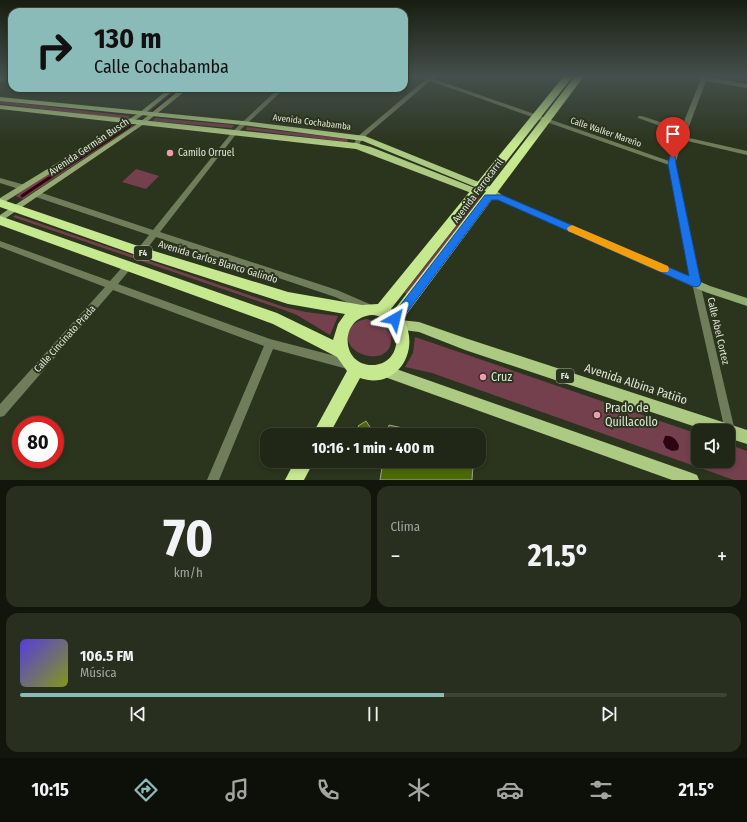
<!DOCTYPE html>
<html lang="es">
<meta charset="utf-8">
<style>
body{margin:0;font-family:"Fira Sans Condensed",sans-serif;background:#282f1f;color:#f1f3f6;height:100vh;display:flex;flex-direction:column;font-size:15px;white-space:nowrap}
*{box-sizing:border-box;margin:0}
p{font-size:13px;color:#a2a5a1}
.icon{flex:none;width:22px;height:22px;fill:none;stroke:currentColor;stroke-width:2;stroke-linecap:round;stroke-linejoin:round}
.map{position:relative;height:480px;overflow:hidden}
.side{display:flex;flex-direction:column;gap:6px;padding:6px;background:#12150c;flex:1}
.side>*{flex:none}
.top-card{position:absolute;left:8px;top:8px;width:400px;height:84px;border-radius:12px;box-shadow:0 2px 6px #0003,0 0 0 1px #3d4435;background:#8bbbb9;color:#111;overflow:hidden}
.buttons{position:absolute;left:691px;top:424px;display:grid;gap:8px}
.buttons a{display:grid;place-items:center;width:44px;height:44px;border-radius:8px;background:#202716;box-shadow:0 2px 6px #0003,0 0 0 1px #3d4435;font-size:20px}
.speed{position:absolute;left:12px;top:416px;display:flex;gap:8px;font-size:20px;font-weight:700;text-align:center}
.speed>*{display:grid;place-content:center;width:52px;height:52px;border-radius:50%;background:#202716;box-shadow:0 2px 6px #0003,0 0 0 1px #3d4435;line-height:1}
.speed .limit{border:6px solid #d22;background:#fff;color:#111}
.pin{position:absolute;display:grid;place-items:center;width:34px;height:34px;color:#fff;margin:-41px -17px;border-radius:50% 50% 50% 0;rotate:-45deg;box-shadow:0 0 4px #0007}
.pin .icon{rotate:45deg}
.me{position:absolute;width:44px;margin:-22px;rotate:37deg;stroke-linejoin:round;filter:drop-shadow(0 0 3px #0008)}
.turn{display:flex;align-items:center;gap:14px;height:84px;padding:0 20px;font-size:18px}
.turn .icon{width:52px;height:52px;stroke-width:2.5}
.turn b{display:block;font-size:28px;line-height:34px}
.big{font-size:30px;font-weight:700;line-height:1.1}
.side .widget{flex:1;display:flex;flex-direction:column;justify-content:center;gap:6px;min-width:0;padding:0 14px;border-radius:12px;background:#282f1f}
.side .dial{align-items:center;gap:0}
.dial b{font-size:52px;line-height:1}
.song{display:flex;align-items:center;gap:12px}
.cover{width:48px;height:48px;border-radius:6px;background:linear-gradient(135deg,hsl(250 70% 55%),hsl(70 70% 35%))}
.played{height:4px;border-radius:2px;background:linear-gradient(90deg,#8bbbb9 60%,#3d4435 60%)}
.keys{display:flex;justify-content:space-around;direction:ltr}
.heat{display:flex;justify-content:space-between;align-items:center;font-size:22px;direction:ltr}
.side .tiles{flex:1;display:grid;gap:6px;grid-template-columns:1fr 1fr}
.widget:last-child{grid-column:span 2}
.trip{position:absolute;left:260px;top:428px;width:226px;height:40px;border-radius:12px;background:#202716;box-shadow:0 2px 6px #0003,0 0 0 1px #3d4435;font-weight:700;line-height:40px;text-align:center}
.menu{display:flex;height:64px;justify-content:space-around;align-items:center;background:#0d1009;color:#a2a5a1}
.menu .icon{width:28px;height:28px}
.menu .current{color:#8bbbb9}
.menu b{font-size:18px;color:#f1f3f6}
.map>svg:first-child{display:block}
.green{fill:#74404d}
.water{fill:#2e0312}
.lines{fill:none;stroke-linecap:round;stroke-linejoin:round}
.stream-far1{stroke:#2e0312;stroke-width:2.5}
.stream{stroke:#2e0312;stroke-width:3}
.building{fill:#4d6a08;stroke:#9da88d}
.street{fill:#6f7d5b;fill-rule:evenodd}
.secondary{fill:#92a971;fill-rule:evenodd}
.primary{fill:#adca82;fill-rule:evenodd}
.highway{fill:#c6e990;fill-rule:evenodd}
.route{fill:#1a73e8;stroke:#114b97}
.slow{fill:#f59e0b}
.poi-dot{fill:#f29aaf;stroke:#2b341d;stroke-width:1.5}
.labels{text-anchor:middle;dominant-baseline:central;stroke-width:4;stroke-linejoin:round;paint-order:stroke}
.far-street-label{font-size:9px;fill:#dfe5d7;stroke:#2b341d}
.shield{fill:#2b341d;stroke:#a9b09f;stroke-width:1}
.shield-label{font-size:9px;font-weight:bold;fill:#dfe5d7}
.street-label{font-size:10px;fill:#dfe5d7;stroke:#2b341d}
.poi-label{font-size:10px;fill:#dfe5d7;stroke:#2b341d;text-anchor:start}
.near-poi-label{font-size:12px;fill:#dfe5d7;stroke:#2b341d;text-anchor:start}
.near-street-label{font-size:12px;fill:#dfe5d7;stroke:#2b341d}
</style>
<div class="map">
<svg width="747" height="480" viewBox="0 0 747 480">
<rect width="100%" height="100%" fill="#2b341d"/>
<!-- green -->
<g class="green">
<path d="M0 101 129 116V117L126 119 0 104Z"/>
<path d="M155 118 233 125 234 126 231 128 153 121Z"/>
<path d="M126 125 133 126 23 199 16 196 19 193Z"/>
<path d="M247 127 347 139 348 140 347 142 248 130H246Z"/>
<path d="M136 169 159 176 146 189 122 182Z"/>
<path d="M478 198 481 199 407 294 404 293Z"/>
<path d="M15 215 284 307 306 312 338 316 330 335 297 315 284 310 13 217Z"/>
<path d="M367 319 385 326 391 335C395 371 338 356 349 330 353 323 359 320 367 319Z"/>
<path d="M415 337 698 434V461H728V444L747 451V480H734L432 373 405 367 413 353Z"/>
</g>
<!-- water -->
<path class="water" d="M665 436C672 435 677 440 679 446L678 450 672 451 666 448 663 442Z"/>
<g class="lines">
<!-- stream-far1 -->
<g class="stream-far1">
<path d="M153 111 181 88"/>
<path d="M48 179 130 126"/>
</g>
<!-- stream -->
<path class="stream" d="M22 196 49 178"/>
</g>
<!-- building -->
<g class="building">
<path d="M366 421 372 430 364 435 358 426Z"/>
<path d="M389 425 421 432V435H387Z"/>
<path d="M383 461H450L473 466 472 480H380Z"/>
</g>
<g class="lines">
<!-- street -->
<g class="street">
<path d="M2 76H10L0 82V78Z"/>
<path d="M418 76H434V79L669 161 680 133 638 118V116H642L681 129 702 76 747 84V88L706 81 685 137 747 151V155L683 140 675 164 700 283 735 431 734 435 730 436H728V431H725L692 283 669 165 430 81 362 139 358 147H354L353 146 357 137 426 79Z"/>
<path d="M279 88H285L237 133 160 232 337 290 374 306 376 309 374 312 371 313 335 297 156 237 143 254H137L136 252 137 250 149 235 33 196 32 194 36 191 153 230 233 131Z"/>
<path d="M0 178 25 185 26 187 22 190 0 183Z"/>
<path d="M0 241 110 281 126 263 129 262 132 263 133 265 132 267 118 284 270 339 351 360 355 362 356 365 355 368 351 370 273 349 219 480H207L264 346 113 290 4 416 0 417V404L105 287 0 247Z"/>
</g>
<!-- secondary -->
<g class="secondary">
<path d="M170 88H176L143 115 0 205V198L139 113Z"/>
<path d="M182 88H189L144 124 0 222V215L140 122Z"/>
<path d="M493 188 502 195 710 286 747 298V306L705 292 496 199 489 191Z"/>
</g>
<!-- primary -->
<g class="primary">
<path d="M0 97 243 121 365 136 496 189 498 191 493 194 490 193 363 141 243 125 0 101Z"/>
<path d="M0 105 356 143 371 147 480 190 482 192 477 195 474 194 356 149 0 109Z"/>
<path d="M400 320 419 322 465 338 747 430V444L728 438V431H708L465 350 419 332 396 329 394 325 396 321Z"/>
<path d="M382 364 692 473 697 475 699 480H672L382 376 378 374 376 370 378 366Z"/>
</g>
<!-- highway -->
<g class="highway">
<path d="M564 76H573L391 309 394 310 575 76H584L403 319C422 350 396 391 360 378L329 435H312L347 371 337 357 273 324 0 225V216L277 313 333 340 338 324 345 314 288 304 136 255 0 207V199L141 247 288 292 362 305 378 304ZM372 315C405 317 404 365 372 365 340 365 339 317 372 315Z"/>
<path d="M295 461H314L304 480H285Z"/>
</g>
</g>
<!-- sky -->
<linearGradient id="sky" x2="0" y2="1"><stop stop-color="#181d10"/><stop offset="0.53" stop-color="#44504c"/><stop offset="1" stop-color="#44504c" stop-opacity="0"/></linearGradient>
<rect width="747" height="144" fill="url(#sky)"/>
<!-- route -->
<path class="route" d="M670 156H675L676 164 701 283 699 286 696 287 692 286 498 200H491L399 323 395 324 392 323 390 319 392 316 485 195H502L689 276 668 164Z"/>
<!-- slow -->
<path class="slow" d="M572 225 668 266 669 269 668 272H661L568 231 567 228Z"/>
<!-- markers -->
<g class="poi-dot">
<circle cx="170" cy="153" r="4"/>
<circle cx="483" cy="377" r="4"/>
<circle cx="597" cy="415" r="4"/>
</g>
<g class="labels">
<!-- far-street labels -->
<g class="far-street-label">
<text transform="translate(312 122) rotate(7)">Avenida Cochabamba</text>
<text transform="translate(606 132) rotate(19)">Calle Walker Mareño</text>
</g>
<!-- shield labels -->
<g class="shield">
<rect x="134" y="246" width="18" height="14" rx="3"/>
<rect x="556" y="369" width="18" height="14" rx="3"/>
</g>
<g class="shield-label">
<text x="143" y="253">F4</text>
<text x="565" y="376">F4</text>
</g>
<!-- street labels -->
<g class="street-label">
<text transform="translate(89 147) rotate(-34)">Avenida Germán Busch</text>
<text transform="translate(478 191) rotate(-53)">Avenida Ferrocarril</text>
<text transform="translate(218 262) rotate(17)">Avenida Carlos Blanco Galindo</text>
<text transform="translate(718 331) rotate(77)">Calle Abel Cortez</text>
<text transform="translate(65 339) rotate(-48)">Calle Cincinato Prada</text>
</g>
<!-- poi labels -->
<g class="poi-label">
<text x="178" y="153">Camilo Orruel</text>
</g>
<!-- near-poi labels -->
<g class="near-poi-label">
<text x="491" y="377">Cruz</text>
<text x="605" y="408">Prado de<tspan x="605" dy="14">Quillacollo</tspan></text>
</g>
<!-- near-street labels -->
<g class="near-street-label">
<text transform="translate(636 384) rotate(18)">Avenida Albina Patiño</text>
</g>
</g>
</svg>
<div class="buttons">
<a><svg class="icon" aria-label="sound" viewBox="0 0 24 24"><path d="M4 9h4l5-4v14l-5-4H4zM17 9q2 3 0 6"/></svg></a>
</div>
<div class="speed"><div class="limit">80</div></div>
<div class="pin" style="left:673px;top:158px;background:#d93025"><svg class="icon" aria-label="arrive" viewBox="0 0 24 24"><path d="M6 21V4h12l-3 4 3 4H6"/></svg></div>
<svg class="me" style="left:395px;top:319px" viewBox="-20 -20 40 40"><path d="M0-17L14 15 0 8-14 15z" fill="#1a73e8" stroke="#fff" stroke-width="4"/></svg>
<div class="trip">10:16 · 1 min · 400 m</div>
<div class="top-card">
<div class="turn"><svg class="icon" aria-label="right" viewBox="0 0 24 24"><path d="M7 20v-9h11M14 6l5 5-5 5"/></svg><div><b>130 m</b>Calle Cochabamba</div></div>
</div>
</div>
<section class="side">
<div class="tiles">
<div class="widget dial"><b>70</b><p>km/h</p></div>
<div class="widget"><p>Clima</p>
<div class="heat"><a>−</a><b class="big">21.5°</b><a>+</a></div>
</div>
<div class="widget">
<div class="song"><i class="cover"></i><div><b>106.5 FM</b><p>Música</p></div></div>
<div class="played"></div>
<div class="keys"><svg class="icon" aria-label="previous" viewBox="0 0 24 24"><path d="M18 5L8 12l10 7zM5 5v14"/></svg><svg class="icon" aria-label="pause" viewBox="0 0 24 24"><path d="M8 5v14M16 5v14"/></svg><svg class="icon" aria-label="next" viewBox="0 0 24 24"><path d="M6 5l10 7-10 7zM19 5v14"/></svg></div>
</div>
</div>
</section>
<nav class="menu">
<b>10:15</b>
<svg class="icon current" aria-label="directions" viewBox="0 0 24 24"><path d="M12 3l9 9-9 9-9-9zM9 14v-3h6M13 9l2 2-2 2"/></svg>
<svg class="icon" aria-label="music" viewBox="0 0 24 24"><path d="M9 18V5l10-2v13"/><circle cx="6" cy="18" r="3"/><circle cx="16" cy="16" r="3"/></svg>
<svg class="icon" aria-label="phone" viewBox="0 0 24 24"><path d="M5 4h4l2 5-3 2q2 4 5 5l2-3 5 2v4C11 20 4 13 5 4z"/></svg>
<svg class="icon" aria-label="climate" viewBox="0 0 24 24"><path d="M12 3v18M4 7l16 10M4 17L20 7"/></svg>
<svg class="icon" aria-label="car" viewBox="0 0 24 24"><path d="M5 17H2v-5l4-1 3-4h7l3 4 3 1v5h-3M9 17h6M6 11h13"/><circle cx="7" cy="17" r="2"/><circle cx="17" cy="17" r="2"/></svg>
<svg class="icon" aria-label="filters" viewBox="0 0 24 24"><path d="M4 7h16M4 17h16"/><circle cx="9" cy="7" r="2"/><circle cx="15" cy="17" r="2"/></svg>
<b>21.5°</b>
</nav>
